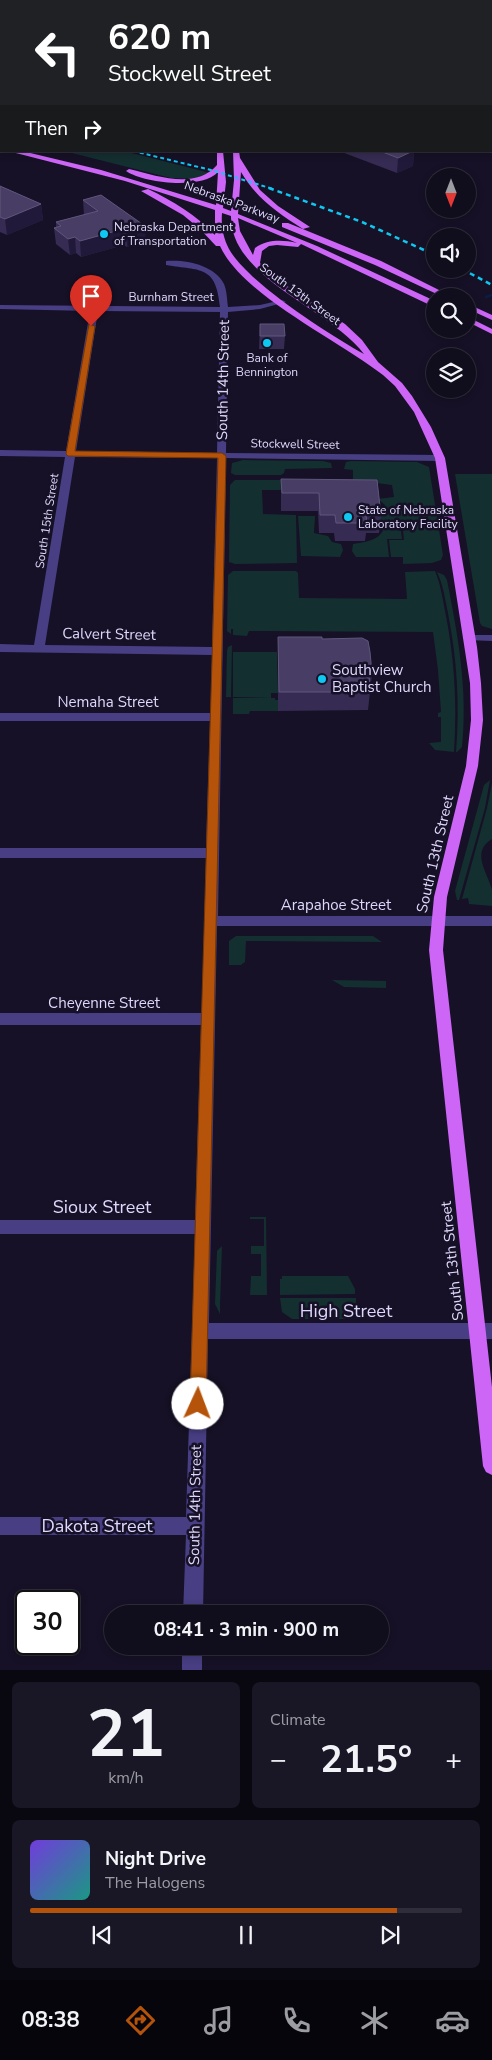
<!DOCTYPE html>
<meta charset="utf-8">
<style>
body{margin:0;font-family:"Nunito Sans",sans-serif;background:#191625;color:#f1f3f6;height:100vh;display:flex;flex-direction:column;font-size:19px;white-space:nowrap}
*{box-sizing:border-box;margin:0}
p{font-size:16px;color:#9c9ca3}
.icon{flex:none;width:28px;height:28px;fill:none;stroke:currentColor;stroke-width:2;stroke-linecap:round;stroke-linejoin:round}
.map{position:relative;height:1670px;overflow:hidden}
.sheet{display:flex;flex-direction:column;gap:12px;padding:12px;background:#09070f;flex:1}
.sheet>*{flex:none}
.guide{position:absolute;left:0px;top:0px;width:492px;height:152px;box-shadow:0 2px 8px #0003,0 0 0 1px #302d3b;background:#202124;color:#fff;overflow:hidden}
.needle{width:32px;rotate:180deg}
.fabs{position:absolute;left:426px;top:168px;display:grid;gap:10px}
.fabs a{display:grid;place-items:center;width:50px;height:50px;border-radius:50%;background:#100d1c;box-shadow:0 2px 8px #0003,0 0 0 1px #302d3b;font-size:25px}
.speed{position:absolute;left:15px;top:1590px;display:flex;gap:10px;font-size:25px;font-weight:700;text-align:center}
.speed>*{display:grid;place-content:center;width:65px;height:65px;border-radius:50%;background:#100d1c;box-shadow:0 2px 8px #0003,0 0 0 1px #302d3b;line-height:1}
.speed .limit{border:2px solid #111;border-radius:8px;background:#fff;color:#111}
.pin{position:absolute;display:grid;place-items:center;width:42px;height:42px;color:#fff;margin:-51px -21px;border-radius:50% 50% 50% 0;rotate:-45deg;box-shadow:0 0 5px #0007}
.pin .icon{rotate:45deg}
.me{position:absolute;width:55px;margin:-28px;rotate:2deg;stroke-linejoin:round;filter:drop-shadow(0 0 4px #0008)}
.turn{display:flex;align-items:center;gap:18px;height:105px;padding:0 25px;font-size:22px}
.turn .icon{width:65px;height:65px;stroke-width:2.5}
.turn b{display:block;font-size:35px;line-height:42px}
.then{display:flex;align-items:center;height:48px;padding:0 25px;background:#0003;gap:10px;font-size:19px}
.big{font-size:38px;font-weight:700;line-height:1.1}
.sheet .tile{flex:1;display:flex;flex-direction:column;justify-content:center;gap:8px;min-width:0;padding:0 18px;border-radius:8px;background:#191625}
.sheet .dial{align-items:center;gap:0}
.dial b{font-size:65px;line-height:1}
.song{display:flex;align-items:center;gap:15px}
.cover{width:60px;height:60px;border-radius:8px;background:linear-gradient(135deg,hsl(260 70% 55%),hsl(170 70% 35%))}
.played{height:5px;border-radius:2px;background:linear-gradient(90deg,#b45309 85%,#302d3b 85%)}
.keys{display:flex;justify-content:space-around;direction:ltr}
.heat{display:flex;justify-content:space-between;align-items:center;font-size:28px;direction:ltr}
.sheet .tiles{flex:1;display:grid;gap:12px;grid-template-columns:1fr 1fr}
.tile:last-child{grid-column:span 2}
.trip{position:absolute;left:104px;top:1605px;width:285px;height:50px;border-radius:25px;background:#100d1c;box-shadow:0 2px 8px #0003,0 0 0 1px #302d3b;font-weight:700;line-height:50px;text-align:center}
.tabs{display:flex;height:80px;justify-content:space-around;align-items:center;background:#06050b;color:#9c9ca3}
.tabs .icon{width:35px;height:35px}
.tabs .current{color:#b45309}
.tabs b{font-size:22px;color:#f1f3f6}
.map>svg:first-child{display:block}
.green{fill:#142f30}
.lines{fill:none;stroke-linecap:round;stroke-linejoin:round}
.stream{stroke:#0d1c43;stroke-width:2.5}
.river{fill:#0d1c43;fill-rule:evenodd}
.minor{fill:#473e83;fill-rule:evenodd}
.major{fill:#cd65f7;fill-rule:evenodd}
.rail-far1{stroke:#0fc8f2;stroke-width:2;stroke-dasharray:4 3;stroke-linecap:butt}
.rail{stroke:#0fc8f2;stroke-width:2.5;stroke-dasharray:5 4;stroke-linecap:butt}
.wall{fill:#362b53}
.shaded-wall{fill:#211939}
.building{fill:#483e65;stroke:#60567d}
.route{fill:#b45309;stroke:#753606}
.poi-dot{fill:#0fc8f2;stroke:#161126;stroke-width:2}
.labels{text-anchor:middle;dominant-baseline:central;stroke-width:5;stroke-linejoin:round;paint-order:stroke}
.far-street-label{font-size:12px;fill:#dfd8fd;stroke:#161126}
.far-poi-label{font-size:12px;fill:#dfd8fd;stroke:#161126;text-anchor:start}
.street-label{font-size:15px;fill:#dfd8fd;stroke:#161126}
.poi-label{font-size:15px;fill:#dfd8fd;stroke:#161126;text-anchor:start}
.near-street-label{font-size:18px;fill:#dfd8fd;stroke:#161126}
</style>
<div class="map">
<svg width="492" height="1670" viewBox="0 0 492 1670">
<rect width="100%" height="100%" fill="#161126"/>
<!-- green -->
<g class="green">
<path d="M64 151H124L210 173 194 179 171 178Z"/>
<path d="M243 460 323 461 331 463 332 468 285 469 284 473 281 475H235L231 473 232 463Z"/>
<path d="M351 461 417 462 429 467 443 555 441 560 432 563 403 564V557H391L389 540H404L403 531 406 530 405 525H385L380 521V511L386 509 385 505 378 499 394 497 392 485 353 480V470L344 469 346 462Z"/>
<path d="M455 474H492V629L482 626 480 623Z"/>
<path d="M235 480H287L297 490H262L263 514 296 515 297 563 235 564 229 562 230 485Z"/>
<path d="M298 516H315C315 521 314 527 314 533L328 536 332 542 341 544 343 550 340 557 301 556Z"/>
<path d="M384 527 401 531 402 539H387L389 557H356L352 551 353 544C364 542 381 541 384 527Z"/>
<path d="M233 571H296L298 573 299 598 407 599 405 572 435 571C441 585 443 601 446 616 455 662 457 706 454 752L435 750 429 743 441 742V717H438V713L441 712 438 670 433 632 249 631 247 636 233 635V629H231V634L227 631 228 575Z"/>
<path d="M437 572 444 575 447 580C458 636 468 690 462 747L457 752H456C460 704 457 660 448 613 445 599 443 584 437 572Z"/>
<path d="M232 645 231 697H226L227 651 228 647Z"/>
<path d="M233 652H277L278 693H271V698L233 697Z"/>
<path d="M233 698H275V700H278V711H250L249 714H233Z"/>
<path d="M490 780 485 808 459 900H457L455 891 484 785Z"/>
<path d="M492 783V839C470 852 488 873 492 890 492 895 492 901 492 906L469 904 468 898 462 899 487 808Z"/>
<path d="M236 936H373L382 942 246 941 245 962 241 965H229V941Z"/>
<path d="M332 980 386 981V988L344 987Z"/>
<path d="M250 1217H266L267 1295H250L251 1276H261V1254H251V1246H264V1219H250Z"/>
<path d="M222 1246 220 1306V1314L215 1304 217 1251Z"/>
<path d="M282 1276H348L355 1289V1294L280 1295V1279H282Z"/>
<path d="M280 1298H356C356 1307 356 1316 347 1319H292L282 1312Z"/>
</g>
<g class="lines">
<!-- stream -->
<path class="stream" d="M486 297 492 295"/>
<!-- river -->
<g class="river">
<rect x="0" y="11" width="1" height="6"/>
<rect x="491" y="23" width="1" height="6"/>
</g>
<!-- minor -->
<g class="minor">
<rect x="0" y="106" width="1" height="4"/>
<path d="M166 261C185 259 215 265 224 284 227 291 227 300 228 307L260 305 282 300 286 302 260 309 228 312 226 453 440 455 445 458 440 461 226 458 218 916H492V926H217L209 1323H492V1339H208L203 1614H183L186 1535H0V1517H186L195 1234H0V1220H195L201 1025H0V1013H202L206 858H0V848H206L210 721H0V713H211L212 655 0 652V644L34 645 65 457 0 456V450L66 451 90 311 0 309V305L220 307C216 265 201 271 166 265ZM98 311 220 312 217 453 76 451ZM75 457 217 458 212 647 45 645Z"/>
<path d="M470 635H492V641L466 640 465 638 466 636Z"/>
<rect x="182" y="1646" width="20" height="24"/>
</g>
<!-- major -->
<g class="major">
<rect x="218" y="0" width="6" height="1"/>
<rect x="230" y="0" width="6" height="1"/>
<rect x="0" y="140" width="1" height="4"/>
<path d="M8 151H22L101 170 216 205 218 172C202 190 143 183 126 171L129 169C158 176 195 190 217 165V151H223L226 182 223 208 231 211 234 180 233 151H239L240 158 260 190 278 206 310 227 303 229C278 213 256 198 241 172L238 214 317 246 435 301V306H432L301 244 298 247 277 245 269 246 262 251 260 263 284 284 345 324 362 340 378 362 402 383 412 396 431 427 445 458 477 647 481 683 483 720 478 766 447 897 443 950 492 1387V1475L486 1472 483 1466 429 950 434 897 466 766 471 720 470 683 435 458 414 412 395 386 383 375C340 341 242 295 220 246H216L200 229 183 215 141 191 148 189C173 201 196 215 215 235V210L125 181ZM222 213 231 216C230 278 331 309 364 354 330 335 248 283 229 249 223 237 221 226 222 213ZM238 218 297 243C283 240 268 239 255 248L253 255 240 231Z"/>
<path d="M282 223H288L381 261 451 296H441L375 265 282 227Z"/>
<path d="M468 304 492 315V320L468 309Z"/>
<path d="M468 317 492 329V334L468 322Z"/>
</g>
<!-- rail-far1 -->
<path class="rail-far1" d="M133 151 211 170 273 189"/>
<!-- rail -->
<g class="rail">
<path d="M269 188 362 222 435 255"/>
<path d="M462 269 492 285"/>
</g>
</g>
<!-- wall -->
<g class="wall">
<rect x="0" y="32" width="1" height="66"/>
<path d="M339 151H414L413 166 397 173Z"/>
<path d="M0 186 41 204 43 220 7 235 0 232Z"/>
<path d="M83 200 146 242 127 247 124 245 81 257 76 253 70 255 56 244 54 228 56 227V222L84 215Z"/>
<path d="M260 324 285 336 284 349H259Z"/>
<path d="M281 479 381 515 379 533H366L365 541H335L334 533H319L318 511H281Z"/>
<path d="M278 637 322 639 372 674 368 710 278 711Z"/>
</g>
<!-- shaded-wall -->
<g class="shaded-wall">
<path d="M413 151H414L413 166 397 173 398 158Z"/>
<path d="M41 204 43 220 7 235 5 219Z"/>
<path d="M145 226 146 242 127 247 126 231Z"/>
<path d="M123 229 124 245 81 257 80 241Z"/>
<path d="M75 237 76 253 70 255 68 239Z"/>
</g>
<!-- building -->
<g class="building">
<rect x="0" y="32" width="1" height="55"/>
<path d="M380 151H413L398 158Z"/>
<path d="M0 186 41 204 5 219 0 217Z"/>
<path d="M101 195 145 226 126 231 123 229 80 241 75 237 68 239 54 228 61 226 56 222 98 211 83 200Z"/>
<path d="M260 324H284L285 336H260Z"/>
<path d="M281 479 377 480 381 515H366L367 523H336L335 515H320L319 493H282Z"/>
<path d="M278 637H322V639L362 638 368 641 370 652 372 674H369L370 692H279Z"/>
</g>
<!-- route -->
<path class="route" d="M89 324 95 326 75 451 222 453 226 456 206 1404 204 1409 198 1411 193 1409 190 1404 218 458 68 456 66 454Z"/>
<!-- markers -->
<g class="poi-dot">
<circle cx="104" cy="234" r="5"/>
<circle cx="267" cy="343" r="5"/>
<circle cx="348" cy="517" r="5"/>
<circle cx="322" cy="679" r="5"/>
</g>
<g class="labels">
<!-- far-street labels -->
<g class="far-street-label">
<text transform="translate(232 202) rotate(20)">Nebraska Parkway</text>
<text transform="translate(300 294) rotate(36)">South 13th Street</text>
<text x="171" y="297">Burnham Street</text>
<text transform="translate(295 444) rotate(1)">Stockwell Street</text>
<text transform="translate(47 521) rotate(-81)">South 15th Street</text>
</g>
<!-- far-poi labels -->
<g class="far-poi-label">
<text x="114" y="227">Nebraska Department<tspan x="114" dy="14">of Transportation</tspan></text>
<text x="267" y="358" text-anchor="middle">Bank of<tspan x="267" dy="14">Bennington</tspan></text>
<text x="358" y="510">State of Nebraska<tspan x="358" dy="14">Laboratory Facility</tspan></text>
</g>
<!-- street labels -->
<g class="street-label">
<text transform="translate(223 380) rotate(-89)">South 14th Street</text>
<text transform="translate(109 634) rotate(1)">Calvert Street</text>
<text x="108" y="702">Nemaha Street</text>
<text transform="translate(435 854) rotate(-77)">South 13th Street</text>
<text x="336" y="905">Arapahoe Street</text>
<text x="104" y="1003">Cheyenne Street</text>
<text transform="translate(452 1261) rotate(-96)">South 13th Street</text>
<text transform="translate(195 1505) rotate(-89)">South 14th Street</text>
</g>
<!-- poi labels -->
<g class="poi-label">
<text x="332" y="670">Southview<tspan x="332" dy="17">Baptist Church</tspan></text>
</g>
<!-- near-street labels -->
<g class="near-street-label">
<text x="102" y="1207">Sioux Street</text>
<text x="346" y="1311">High Street</text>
<text x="97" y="1526">Dakota Street</text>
</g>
</g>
</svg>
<div class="fabs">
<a><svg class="needle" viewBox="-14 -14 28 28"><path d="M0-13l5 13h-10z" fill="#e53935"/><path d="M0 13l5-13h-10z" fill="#9c9ca3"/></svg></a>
<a><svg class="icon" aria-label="sound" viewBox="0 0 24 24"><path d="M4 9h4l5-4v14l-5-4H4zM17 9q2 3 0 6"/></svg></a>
<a><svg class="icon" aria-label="search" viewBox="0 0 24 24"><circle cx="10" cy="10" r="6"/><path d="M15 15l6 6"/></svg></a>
<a><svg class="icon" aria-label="layers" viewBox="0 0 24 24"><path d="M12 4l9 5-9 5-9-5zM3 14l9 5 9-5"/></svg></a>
</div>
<div class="speed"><div class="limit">30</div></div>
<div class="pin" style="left:91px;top:326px;background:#d93025"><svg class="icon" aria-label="arrive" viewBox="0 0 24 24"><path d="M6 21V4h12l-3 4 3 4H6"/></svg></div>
<svg class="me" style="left:198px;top:1404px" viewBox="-20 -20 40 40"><circle r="19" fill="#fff"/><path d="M0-13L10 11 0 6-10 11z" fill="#b45309"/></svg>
<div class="trip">08:41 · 3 min · 900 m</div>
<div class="guide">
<div class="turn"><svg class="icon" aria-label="left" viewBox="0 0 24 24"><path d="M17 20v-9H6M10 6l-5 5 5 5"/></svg><div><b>620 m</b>Stockwell Street</div></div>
<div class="then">Then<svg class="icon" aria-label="right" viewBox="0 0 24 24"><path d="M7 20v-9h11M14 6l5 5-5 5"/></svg></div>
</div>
</div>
<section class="sheet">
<div class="tiles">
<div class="tile dial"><b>21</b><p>km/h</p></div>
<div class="tile"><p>Climate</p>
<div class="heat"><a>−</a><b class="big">21.5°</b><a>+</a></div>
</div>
<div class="tile">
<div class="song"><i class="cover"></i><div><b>Night Drive</b><p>The Halogens</p></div></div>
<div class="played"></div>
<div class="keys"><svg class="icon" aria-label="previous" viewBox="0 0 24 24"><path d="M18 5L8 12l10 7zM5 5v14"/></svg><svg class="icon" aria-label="pause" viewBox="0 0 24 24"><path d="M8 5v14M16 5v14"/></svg><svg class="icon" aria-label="next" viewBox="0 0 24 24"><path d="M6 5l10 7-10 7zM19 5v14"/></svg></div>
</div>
</div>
</section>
<nav class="tabs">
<b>08:38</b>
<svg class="icon current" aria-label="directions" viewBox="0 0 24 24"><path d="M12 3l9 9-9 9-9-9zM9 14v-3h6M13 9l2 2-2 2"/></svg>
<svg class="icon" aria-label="music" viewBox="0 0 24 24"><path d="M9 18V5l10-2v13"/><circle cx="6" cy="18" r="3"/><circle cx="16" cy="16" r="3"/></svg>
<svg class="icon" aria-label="phone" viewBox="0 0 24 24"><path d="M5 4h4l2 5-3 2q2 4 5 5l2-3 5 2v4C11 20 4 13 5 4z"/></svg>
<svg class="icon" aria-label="climate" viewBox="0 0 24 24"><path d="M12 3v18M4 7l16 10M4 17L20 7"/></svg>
<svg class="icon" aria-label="car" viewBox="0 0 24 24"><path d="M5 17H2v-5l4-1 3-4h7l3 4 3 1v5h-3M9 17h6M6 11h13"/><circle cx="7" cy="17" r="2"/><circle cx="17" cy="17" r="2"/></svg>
</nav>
